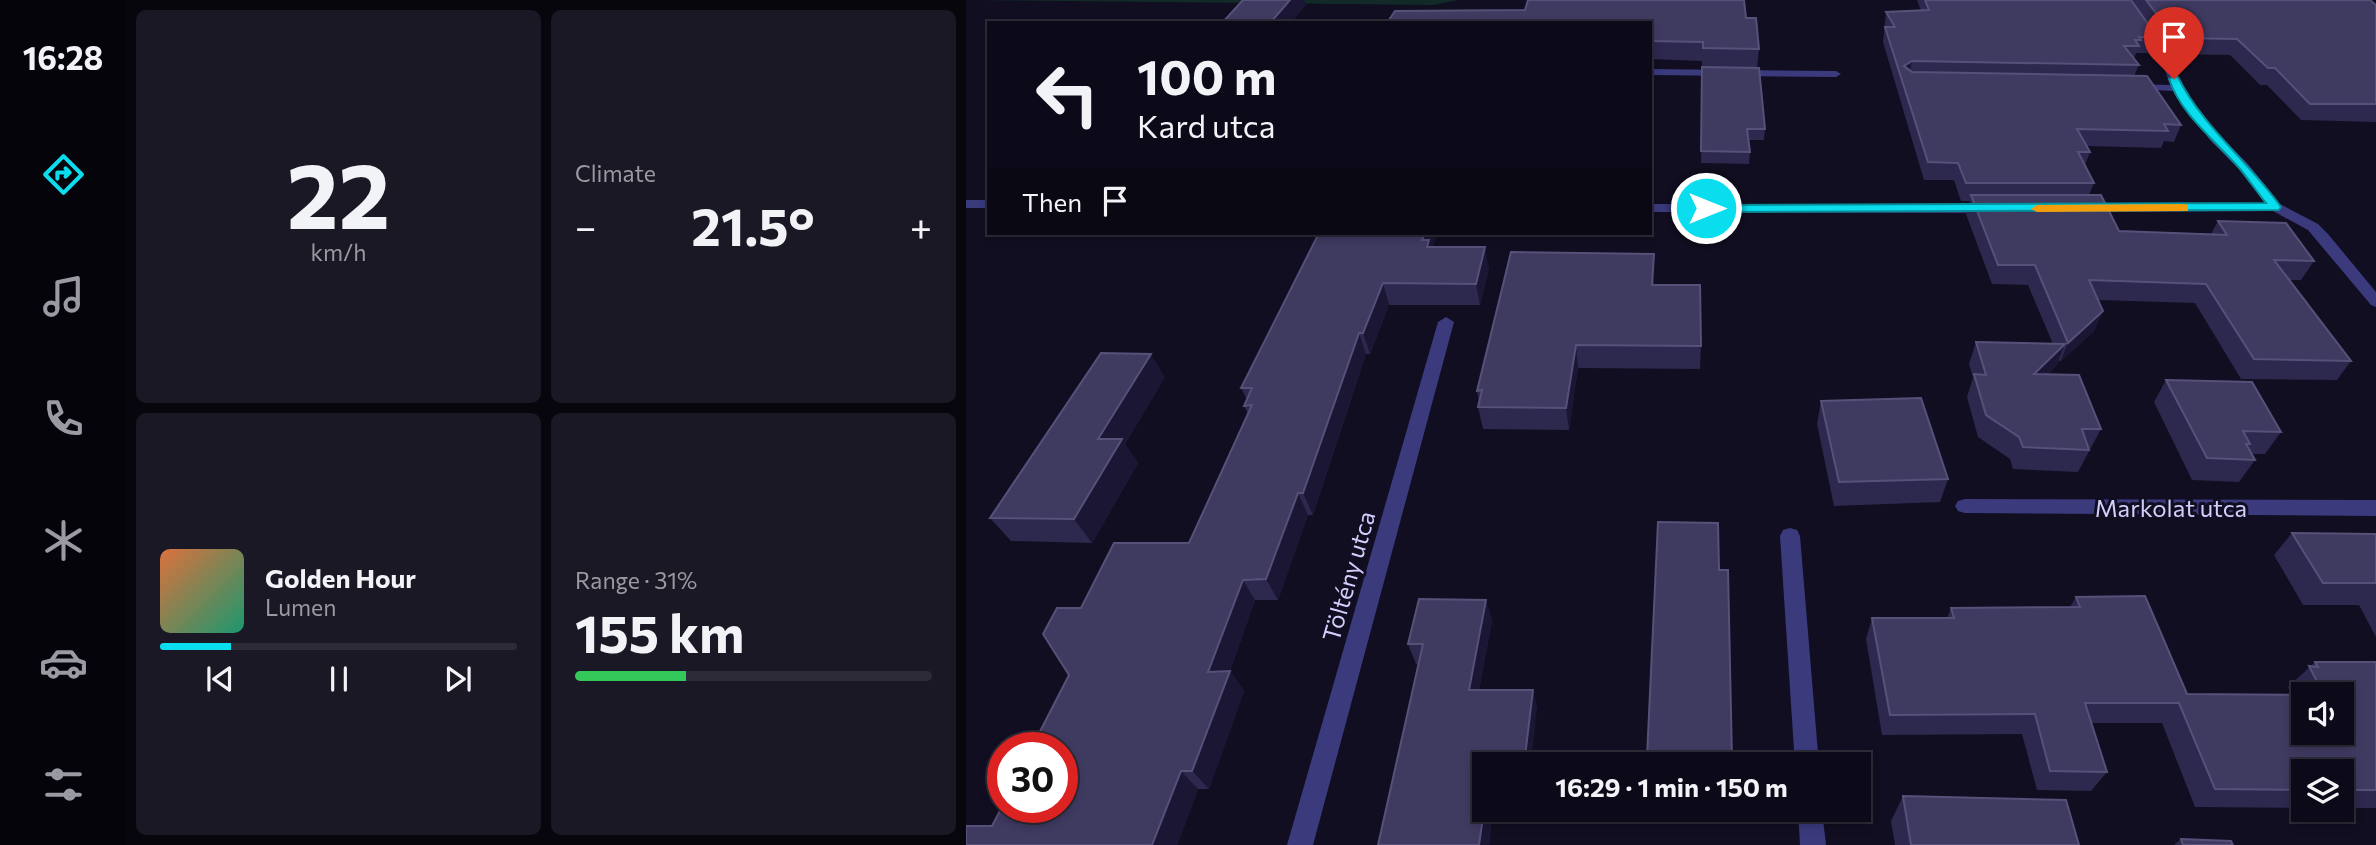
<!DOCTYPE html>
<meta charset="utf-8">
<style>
body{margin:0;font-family:Commissioner,sans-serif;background:#1a1825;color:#f1f3f6;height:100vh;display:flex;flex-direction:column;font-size:26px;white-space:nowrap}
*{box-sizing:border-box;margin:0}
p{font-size:23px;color:#9a9aa2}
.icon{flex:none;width:38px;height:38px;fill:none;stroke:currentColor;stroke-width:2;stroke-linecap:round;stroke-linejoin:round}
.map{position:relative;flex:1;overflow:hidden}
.panel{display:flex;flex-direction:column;gap:10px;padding:10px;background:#07060d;width:840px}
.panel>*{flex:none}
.hud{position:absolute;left:21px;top:21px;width:665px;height:214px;border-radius:0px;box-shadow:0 4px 10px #0003,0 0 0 2px #2c2b37;background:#0c0a18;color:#f1f3f6;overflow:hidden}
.fabs{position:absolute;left:1325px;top:682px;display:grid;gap:14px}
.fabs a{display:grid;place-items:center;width:63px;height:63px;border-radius:0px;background:#0c0a18;box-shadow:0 4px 10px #0003,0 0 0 2px #2c2b37;font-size:35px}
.speed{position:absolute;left:21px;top:732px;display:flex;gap:14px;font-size:35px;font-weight:700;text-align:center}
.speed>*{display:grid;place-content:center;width:91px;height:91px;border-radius:50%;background:#0c0a18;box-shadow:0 4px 10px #0003,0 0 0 2px #2c2b37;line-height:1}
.speed .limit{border:10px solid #d22;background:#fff;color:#111}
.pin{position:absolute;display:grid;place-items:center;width:60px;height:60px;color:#fff;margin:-72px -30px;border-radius:50% 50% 50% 0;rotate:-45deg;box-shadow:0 0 7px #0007}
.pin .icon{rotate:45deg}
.me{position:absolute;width:77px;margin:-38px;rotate:90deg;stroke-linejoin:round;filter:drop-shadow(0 0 5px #0008)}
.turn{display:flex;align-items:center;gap:24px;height:147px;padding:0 35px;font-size:32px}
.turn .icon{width:91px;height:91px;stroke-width:2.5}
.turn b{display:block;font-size:49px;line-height:60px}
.then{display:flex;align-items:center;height:66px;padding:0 35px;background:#0003;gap:14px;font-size:26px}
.big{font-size:52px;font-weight:700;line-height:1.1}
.panel .tile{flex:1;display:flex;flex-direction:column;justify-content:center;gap:10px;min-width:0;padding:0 24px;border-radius:10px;background:#1a1825}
.panel .dial{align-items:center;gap:0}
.dial b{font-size:91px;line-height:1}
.song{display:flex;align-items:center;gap:21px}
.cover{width:84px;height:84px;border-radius:10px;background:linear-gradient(135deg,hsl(20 70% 55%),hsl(160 70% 35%))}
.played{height:7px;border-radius:4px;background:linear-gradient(90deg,#09ddee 20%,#2c2b37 20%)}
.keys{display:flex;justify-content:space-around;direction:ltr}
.heat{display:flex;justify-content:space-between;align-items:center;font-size:38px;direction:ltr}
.charge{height:10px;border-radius:5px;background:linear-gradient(90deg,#34c759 31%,#2c2b37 0)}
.panel .tiles{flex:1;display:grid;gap:10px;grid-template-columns:repeat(2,1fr)}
.trip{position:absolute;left:506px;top:752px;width:399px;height:70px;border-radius:0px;background:#0c0a18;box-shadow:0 4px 10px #0003,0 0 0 2px #2c2b37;font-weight:700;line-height:70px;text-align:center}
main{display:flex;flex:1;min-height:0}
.tab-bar{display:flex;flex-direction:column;width:126px;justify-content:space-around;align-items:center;background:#05040a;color:#9a9aa2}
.tab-bar .icon{width:49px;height:49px}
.tab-bar .active{color:#09ddee}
.tab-bar b{font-size:32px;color:#f1f3f6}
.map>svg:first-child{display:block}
.green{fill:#112a28}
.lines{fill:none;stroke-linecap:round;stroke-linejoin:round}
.minor{fill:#3b3a7d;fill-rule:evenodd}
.wall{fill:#2d284d}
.shaded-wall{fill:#1a1633}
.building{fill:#3f3a60;stroke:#565179;stroke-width:2}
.route{fill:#09ddee;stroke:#06909b;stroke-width:2}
.slow{fill:#f59e0b}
.labels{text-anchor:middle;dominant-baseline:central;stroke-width:6;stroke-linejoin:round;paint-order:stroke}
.street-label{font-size:24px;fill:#d3cffd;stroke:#100e20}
</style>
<main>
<nav class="tab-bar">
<b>16:28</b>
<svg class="icon active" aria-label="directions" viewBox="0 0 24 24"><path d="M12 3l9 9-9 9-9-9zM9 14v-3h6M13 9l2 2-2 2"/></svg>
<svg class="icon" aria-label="music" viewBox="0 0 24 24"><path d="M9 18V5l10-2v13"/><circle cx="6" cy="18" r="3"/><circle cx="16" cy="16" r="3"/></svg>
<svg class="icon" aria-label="phone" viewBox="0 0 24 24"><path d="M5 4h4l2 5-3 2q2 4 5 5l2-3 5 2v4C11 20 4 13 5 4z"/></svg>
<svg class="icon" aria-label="climate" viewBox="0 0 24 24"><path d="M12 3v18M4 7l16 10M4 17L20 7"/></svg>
<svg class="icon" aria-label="car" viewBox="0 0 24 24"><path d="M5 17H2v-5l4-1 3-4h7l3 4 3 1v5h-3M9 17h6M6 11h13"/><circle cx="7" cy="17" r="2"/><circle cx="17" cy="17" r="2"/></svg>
<svg class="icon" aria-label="filters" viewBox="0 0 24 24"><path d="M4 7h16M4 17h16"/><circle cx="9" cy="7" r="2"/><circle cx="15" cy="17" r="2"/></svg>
</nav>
<section class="panel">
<div class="tiles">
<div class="tile dial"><b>22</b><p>km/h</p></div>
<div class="tile"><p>Climate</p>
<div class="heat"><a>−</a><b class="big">21.5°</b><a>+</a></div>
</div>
<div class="tile">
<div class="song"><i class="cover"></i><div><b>Golden Hour</b><p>Lumen</p></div></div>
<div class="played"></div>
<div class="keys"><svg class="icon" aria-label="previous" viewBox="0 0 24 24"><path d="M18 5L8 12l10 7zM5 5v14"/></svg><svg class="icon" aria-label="pause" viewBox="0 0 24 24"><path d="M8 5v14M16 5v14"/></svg><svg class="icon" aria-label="next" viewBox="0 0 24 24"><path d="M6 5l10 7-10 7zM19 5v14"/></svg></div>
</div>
<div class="tile"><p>Range · 31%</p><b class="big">155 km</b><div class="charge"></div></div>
</div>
</section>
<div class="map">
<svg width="1410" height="845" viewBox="0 0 1410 845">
<rect width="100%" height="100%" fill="#100e20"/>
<!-- green -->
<path class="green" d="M0 0H492L467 5Z"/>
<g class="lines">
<!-- minor -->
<g class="minor">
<path d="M1151 0H1161L1207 64 1216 88 1252 134 1282 164 1314 204 1352 224 1362 234 1410 292V307L1405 305 1342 230 1307 211 1113 212V206L1118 205 1299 203 1274 170 1244 140 1208 91 1163 89 1161 87 1167 84 1204 85 1197 64Z"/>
<path d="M684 69 870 71 875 74 870 77 684 75Z"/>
<rect x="0" y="200" width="23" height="8"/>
<path d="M684 204 1024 205 1031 209 1024 213 684 212Z"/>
<path d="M480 317 488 322 347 845H321L472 322Z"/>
<path d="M999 499 1410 500V516L999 513 992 511 989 506 992 501Z"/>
<path d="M824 528 831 530 834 536 853 765H829L814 536 817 530Z"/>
<path d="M832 810H856L860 845H834Z"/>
</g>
</g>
<!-- wall -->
<g class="wall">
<path d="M951 0H1404L1410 5V122L1335 120 1301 85H1294L1264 55 1203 54 1192 39 1186 53H1170L1168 59 1173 65 1168 76 1215 125 1208 142 1198 141 1195 148 1121 146 1124 152 1119 165 1128 183 1123 195 1153 231 1245 234 1252 221 1348 261 1335 280H1323L1385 361 1371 380 1275 379 1229 303 1132 300 1137 311 1128 331 1094 362 1093 360 1090 366 1082 374 1135 429 1112 472 1047 469 1044 459 1012 437 1001 397 1007 378 1003 364 1010 342 1087 344 1062 285 1026 284 1000 214 1004 201H995L988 180H958L917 42 920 12 955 11Z"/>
<path d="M780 18 793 49 791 68 736 67V61L684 59V23Z"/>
<path d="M736 67 799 129 798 140H782L784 152 783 164 735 163Z"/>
<path d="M466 247 523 268 514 305H423L404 354H400L347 515H342L312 600H289L264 671 278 691 243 789H232L211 845H0L26 826 103 675 115 608 223 543 282 414 278 406 281 400 275 388Z"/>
<path d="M688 254V285L735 346 734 369 612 368 603 430 517 429 512 407 513 402 511 391Z"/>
<path d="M199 377 159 444 172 463 126 543 45 541 24 518Z"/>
<path d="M1200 380 1315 432 1299 454H1285L1289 460 1273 482 1226 480 1188 402Z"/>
<path d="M855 401 982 479 974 502 868 506 851 424Z"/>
<path d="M1326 533 1410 534V637L1393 605H1337L1308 555Z"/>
<path d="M753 570 765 765H681V757Z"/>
<path d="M1110 597 1221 694 1326 695 1322 687 1349 662H1410V808H1376V772H1337V808L1229 807 1196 723H1125L1141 772 1125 791 1071 790 1056 734 916 735 900 639 906 618H981L985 608 1104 607Z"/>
<path d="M520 600 526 621 513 690H567L571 709 518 765V810H527L523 845H412L452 664H450L442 644Z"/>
<path d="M937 796 1113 845H929L925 821Z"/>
<path d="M1215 839 1267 845H1208Z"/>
</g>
<!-- shaded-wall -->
<g class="shaded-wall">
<path d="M324 0H338L340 5 325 23H304Z"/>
<path d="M946 61 943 77 938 66Z"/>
<path d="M459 233H472L466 249V268L456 240Z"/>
<path d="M519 247 523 268 514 305 510 284Z"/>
<path d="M688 254V276L686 307V285Z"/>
<path d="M417 283 423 305 404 354 397 333Z"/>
<path d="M1137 311 1128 331 1094 362 1102 343Z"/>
<path d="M393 333 400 354 347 515 337 493Z"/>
<path d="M1099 344 1090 366 1059 396 1068 374Z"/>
<path d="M610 345 612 368 603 430 600 408Z"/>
<path d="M185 354 199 377 159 444 172 463 126 543 108 519 132 439Z"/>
<path d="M332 493 342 515 312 600 300 579Z"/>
<path d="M277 580 289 600 264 671 278 691 243 789 226 771 242 672Z"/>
<path d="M520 600 526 621 509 710 503 690Z"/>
<path d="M567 690 571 709 565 765H558Z"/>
<path d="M215 771 232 789 211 845H186Z"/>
<path d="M518 810H527L523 845H513Z"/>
</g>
<!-- building -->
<g class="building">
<path d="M277 0H324L304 23H256Z"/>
<path d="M562 0H778L780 18H790L793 49 737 48V42L684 41V23H421L429 11 559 10Z"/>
<path d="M959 0H1165L1192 38 1173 37 1175 40H1169L1173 46H1158L1173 65 946 61 938 66 946 72 1181 76 1215 125 1198 124 1202 131 1111 129 1124 152H1112L1128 183H1000L992 163 962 162 919 27H929L920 12 963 10Z"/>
<path d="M1180 0H1404L1410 5V104H1344L1309 68H1302L1271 39 1209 38Z"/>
<path d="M736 67 793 68 799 129H781L784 152 735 151Z"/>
<path d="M1005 195H1135L1153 231 1261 235 1252 221 1320 223 1348 261 1308 260 1385 361 1288 359 1240 284 1123 280 1137 311 1102 343 1069 265H1032Z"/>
<path d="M353 233H459L456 240H463L461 247H519L510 284 417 283 397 333H393L337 493H332L300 579 277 580 242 672 264 671 226 771H215L186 845H0V826H26L37 805V807H96V747H66L103 675 77 634 91 608H115L148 543H223L286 405 278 406 286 388H275Z"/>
<path d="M545 252 688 254 686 285H734L735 346 610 345 600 408 512 407 516 390 511 391Z"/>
<path d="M1010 342 1099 344 1068 374 1113 375 1135 429H1116L1123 450 1057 447 1053 437 1020 415 1008 374 1020 375Z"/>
<path d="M135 353 185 354 132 439H156L108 519 24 518Z"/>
<path d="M1200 380 1286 382 1315 432 1277 431 1284 444H1280L1289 460 1241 458Z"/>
<path d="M955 398 982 479 873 482 855 401Z"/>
<path d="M692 522 752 523 753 570H762L766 760 681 757Z"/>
<path d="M1326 533 1410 534V583H1357Z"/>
<path d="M1179 596 1221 694 1337 695V733H1376V695H1358L1343 666 1352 667 1349 662H1410V790H1376V772H1337V790L1249 789 1213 703H1119L1141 772 1084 771 1069 714 924 715 906 618H988L985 608 1114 607 1110 597Z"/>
<path d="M453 599 520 600 503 690H567L558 765H518V810L513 845H412L457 644H442Z"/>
<path d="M937 796 1100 800 1113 845H945Z"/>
<path d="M1215 839 1265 841 1267 845H1217Z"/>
</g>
<!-- route -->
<path class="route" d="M1208 76 1212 77C1236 126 1283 162 1315 207L1313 210 740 212 734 208 740 205 1300 203C1291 192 1283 180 1274 169 1250 141 1215 115 1203 79Z"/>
<!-- slow -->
<path class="slow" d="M1218 204 1222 205V211L1071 212 1065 209 1071 205Z"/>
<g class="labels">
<!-- street labels -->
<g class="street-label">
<text x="1205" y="507">Markolat utca</text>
<text transform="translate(382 576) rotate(-74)">Töltény utca</text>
</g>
</g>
</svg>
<div class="fabs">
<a><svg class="icon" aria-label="sound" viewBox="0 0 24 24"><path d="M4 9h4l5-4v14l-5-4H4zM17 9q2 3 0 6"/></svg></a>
<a><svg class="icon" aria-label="layers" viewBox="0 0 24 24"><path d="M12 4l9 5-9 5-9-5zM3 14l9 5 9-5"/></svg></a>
</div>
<div class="speed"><div class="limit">30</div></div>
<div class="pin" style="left:1208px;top:79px;background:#d93025"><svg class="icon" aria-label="arrive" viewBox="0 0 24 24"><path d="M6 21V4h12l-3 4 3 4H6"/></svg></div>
<svg class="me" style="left:740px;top:208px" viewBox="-20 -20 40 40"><circle r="17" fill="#09ddee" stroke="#fff" stroke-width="3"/><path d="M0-11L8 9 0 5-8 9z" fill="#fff"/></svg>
<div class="trip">16:29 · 1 min · 150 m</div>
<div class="hud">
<div class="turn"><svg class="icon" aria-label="left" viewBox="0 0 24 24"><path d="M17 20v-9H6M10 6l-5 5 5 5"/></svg><div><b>100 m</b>Kard utca</div></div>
<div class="then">Then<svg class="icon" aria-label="arrive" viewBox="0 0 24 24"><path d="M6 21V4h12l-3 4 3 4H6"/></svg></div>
</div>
</div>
</main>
